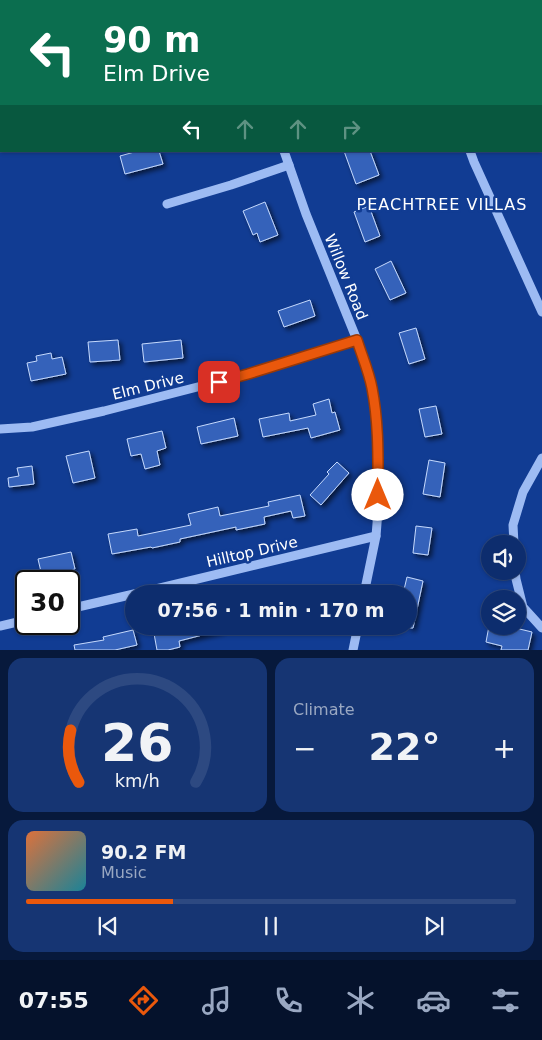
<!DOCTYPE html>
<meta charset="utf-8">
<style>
body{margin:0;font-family:"DejaVu Sans",sans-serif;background:#163573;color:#f1f3f6;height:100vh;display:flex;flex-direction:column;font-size:19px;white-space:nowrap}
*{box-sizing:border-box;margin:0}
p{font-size:16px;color:#9aa8c2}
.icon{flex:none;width:28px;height:28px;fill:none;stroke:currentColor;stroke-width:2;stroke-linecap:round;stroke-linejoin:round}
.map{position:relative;height:650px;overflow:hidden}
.details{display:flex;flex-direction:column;gap:8px;padding:8px;background:#07193c;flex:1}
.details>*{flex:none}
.guide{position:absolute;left:0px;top:0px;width:542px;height:152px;box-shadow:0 1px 4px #0004,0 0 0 1px #2d4981;background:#0b6e4f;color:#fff;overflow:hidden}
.fabs{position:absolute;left:481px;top:535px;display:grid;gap:10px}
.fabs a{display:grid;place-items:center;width:45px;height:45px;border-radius:50%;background:#0d2d6e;box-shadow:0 1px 4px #0004,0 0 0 1px #2d4981;font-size:25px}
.speed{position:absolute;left:15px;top:570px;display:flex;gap:10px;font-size:25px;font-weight:700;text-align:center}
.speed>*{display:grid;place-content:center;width:65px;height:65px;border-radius:50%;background:#0d2d6e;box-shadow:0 1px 4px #0004,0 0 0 1px #2d4981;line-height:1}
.speed .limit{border:2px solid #111;border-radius:8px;background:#fff;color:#111}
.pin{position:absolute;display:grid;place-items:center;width:42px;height:42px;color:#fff;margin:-21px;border-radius:10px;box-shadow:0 2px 8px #0006}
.me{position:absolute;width:55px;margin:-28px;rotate:0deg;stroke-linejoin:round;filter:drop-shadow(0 0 4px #0008)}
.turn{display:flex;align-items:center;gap:18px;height:105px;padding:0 20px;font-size:22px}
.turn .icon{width:65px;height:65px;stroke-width:2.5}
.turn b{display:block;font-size:35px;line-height:42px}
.lanes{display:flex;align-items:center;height:48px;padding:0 20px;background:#0003;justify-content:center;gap:25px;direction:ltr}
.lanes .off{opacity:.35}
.big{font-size:38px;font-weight:700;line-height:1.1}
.details .tile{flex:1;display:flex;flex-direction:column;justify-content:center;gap:8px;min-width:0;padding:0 18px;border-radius:15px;background:#163573}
.details .dial{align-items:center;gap:0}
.dial svg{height:130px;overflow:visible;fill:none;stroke:#2d4981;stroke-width:7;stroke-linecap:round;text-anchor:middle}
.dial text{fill:#f1f3f6;stroke:none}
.song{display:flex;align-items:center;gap:15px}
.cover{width:60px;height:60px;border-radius:8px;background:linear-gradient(135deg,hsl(20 70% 55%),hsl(190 70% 35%))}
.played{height:5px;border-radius:2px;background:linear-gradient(90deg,#ea580c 30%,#2d4981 30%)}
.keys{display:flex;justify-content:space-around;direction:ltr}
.heat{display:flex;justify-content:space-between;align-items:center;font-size:28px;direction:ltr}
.details .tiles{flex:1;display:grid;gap:8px;grid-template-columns:1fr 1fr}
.tile:last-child{grid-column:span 2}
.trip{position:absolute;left:125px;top:585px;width:292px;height:50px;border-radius:25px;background:#0d2d6e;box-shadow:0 1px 4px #0004,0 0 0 1px #2d4981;font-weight:700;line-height:50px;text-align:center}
.tabs{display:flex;height:80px;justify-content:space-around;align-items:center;background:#05122c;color:#9aa8c2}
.tabs .icon{width:35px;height:35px}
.tabs .current{color:#ea580c}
.tabs b{font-size:22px;color:#f1f3f6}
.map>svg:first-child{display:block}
.green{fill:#2254b2}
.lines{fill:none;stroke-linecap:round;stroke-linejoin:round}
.stream{stroke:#8fb4f7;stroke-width:4}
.building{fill:#3462ba;stroke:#c5d9fd;filter:url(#shadow)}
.minor{stroke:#9dbbf3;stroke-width:9}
.major{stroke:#e9efff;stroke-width:12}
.route-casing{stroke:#983908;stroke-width:12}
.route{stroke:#ea580c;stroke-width:9}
.labels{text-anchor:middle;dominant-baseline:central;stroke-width:5;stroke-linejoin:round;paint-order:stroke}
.street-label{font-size:15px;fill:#fff;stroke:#113c93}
.neighbourhood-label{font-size:16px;letter-spacing:1px;fill:#fff;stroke:#113c93}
</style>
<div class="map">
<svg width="542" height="650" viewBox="0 0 542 650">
<defs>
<filter id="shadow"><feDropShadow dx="3" dy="3" stdDeviation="2.5" flood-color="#0009"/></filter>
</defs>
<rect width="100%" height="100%" fill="#113c93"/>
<!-- green -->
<path class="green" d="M260 0H491L492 1H259Z"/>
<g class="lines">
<!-- stream -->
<path class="stream" d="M0 44H1"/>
</g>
<!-- building -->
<g class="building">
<path d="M138 151H159L163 164 125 174 120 156Z"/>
<path d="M344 151H370L379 175 356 184Z"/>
<path d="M265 202 278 235 260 242 257 233 253 235 243 211Z"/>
<path d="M369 206 380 236 365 242 354 212Z"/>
<path d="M391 261 406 293 390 300 375 269Z"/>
<path d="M310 300 315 316 284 327 278 311Z"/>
<path d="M416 328 425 359 409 364 399 333Z"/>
<path d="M118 340 120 360 90 362 88 342Z"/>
<path d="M181 340 183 358 144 362 142 344Z"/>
<path d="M51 353 52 359 62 357 66 374 31 381 27 363 37 361 36 356Z"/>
<path d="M329 399 332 413 335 412 340 430 311 438 308 428 263 437 259 419 289 413 290 421 316 415 313 404Z"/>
<path d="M436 406 442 434 425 437 419 409Z"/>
<path d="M234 418 238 436 201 444 197 427Z"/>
<path d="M162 431 166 448 157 451 160 465 145 469 141 454 131 456 127 439Z"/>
<path d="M89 451 95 478 73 483 66 456Z"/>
<path d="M429 460 445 463 440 497 423 494Z"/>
<path d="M337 462 349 473 321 505 310 495 329 474 327 472Z"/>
<path d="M32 466 34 484 9 487 8 478 19 476 17 468Z"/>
<path d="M300 495 305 516 293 518 291 511 264 517 265 524 236 530V527L180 539V542L152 548 151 547 112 554 108 534 137 529 138 536 191 525 188 514 218 507 220 516 269 506 268 502Z"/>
<path d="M416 526 432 528 428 555 413 553Z"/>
<path d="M71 552 75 569 42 576 38 559Z"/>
<path d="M407 577 423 581 413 628H409V594H403Z"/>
<path d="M162 626H222V630L179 641 180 647 168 650H157L153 628Z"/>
<path d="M489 626H507L532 632 528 650H501L502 646 486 642Z"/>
<path d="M133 630 137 645 115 650H75L74 645 104 640 103 637Z"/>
</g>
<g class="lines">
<!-- minor -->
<g class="minor">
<path d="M250 1V0"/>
<path d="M541 124H542"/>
<path d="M284 151 306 214 357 340 372 387 378 432V511L376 536 364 594"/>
<path d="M470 151 474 162 542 312"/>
<path d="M167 204 231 185 289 165"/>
<path d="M0 429 32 427 104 411 248 374 357 340"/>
<path d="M514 544 513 525 523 492 542 458"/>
<path d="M515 571 516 579 523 607 542 628"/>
<path d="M135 594 376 536"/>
<path d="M69 609 134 594"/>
<path d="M0 626 26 620"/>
<path d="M353 650 358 626"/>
</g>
<!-- major -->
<g class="major">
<path d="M517 0V1"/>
<path d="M541 65 542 67"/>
</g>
</g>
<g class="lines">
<defs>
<path id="route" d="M219 382 248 374 357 340C362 356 369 372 372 388 379 424 378 459 378 495"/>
</defs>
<!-- route casing -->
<use href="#route" class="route-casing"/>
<!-- route -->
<use href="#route" class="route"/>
</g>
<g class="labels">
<!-- street labels -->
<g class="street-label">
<text transform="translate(346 277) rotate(68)">Willow Road</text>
<text transform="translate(148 386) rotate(-14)">Elm Drive</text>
<text transform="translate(252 552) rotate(-13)">Hilltop Drive</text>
</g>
<!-- neighbourhood labels -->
<g class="neighbourhood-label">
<text x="442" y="204">PEACHTREE VILLAS</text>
</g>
</g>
</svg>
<div class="fabs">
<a><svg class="icon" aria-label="sound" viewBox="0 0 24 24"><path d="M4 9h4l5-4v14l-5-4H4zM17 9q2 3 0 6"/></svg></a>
<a><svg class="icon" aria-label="layers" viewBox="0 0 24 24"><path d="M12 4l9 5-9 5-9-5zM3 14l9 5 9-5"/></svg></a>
</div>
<div class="speed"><div class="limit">30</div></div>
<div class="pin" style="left:219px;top:382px;background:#d93025"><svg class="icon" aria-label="arrive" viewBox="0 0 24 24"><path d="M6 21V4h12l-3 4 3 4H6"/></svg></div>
<svg class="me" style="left:378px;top:495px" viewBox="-20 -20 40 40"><circle r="19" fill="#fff"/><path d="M0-13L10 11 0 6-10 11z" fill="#ea580c"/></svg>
<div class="trip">07:56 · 1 min · 170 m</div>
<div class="guide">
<div class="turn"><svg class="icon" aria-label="left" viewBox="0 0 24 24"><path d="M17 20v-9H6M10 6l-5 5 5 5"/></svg><div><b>90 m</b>Elm Drive</div></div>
<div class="lanes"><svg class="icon" aria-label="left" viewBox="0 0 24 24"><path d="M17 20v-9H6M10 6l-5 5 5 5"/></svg><svg class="icon off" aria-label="ahead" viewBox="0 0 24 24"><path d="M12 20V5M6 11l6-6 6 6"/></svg><svg class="icon off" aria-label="ahead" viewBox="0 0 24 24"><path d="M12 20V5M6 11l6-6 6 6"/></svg><svg class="icon off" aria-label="right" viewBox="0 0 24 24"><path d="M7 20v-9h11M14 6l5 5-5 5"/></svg></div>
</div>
</div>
<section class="details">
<div class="tiles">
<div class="tile dial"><svg viewBox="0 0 100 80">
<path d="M14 69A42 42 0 1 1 86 69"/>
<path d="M14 69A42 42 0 0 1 9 37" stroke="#ea580c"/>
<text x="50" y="56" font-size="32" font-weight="700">26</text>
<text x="50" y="72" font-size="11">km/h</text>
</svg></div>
<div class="tile"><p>Climate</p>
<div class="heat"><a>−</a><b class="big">22°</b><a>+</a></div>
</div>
<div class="tile">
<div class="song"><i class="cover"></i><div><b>90.2 FM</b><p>Music</p></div></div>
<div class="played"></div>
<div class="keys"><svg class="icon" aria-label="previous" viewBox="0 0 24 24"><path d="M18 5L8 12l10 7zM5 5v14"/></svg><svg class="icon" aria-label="pause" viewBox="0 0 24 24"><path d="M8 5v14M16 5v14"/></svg><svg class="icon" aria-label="next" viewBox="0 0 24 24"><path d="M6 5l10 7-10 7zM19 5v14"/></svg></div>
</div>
</div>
</section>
<nav class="tabs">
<b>07:55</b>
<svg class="icon current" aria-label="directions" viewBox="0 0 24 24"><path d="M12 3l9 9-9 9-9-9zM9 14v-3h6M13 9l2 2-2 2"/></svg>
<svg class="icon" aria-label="music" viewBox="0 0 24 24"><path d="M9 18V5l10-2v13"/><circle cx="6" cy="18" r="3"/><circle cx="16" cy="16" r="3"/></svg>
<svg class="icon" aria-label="phone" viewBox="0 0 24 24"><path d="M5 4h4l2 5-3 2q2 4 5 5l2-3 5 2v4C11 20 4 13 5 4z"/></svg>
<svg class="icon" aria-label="climate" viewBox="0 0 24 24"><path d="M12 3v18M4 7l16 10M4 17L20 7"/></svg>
<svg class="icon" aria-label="car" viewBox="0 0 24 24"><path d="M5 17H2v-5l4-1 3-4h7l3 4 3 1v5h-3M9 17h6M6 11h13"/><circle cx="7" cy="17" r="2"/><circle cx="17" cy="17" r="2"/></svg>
<svg class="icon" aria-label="filters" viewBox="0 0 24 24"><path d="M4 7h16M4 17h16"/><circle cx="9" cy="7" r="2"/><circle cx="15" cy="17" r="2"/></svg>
</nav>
